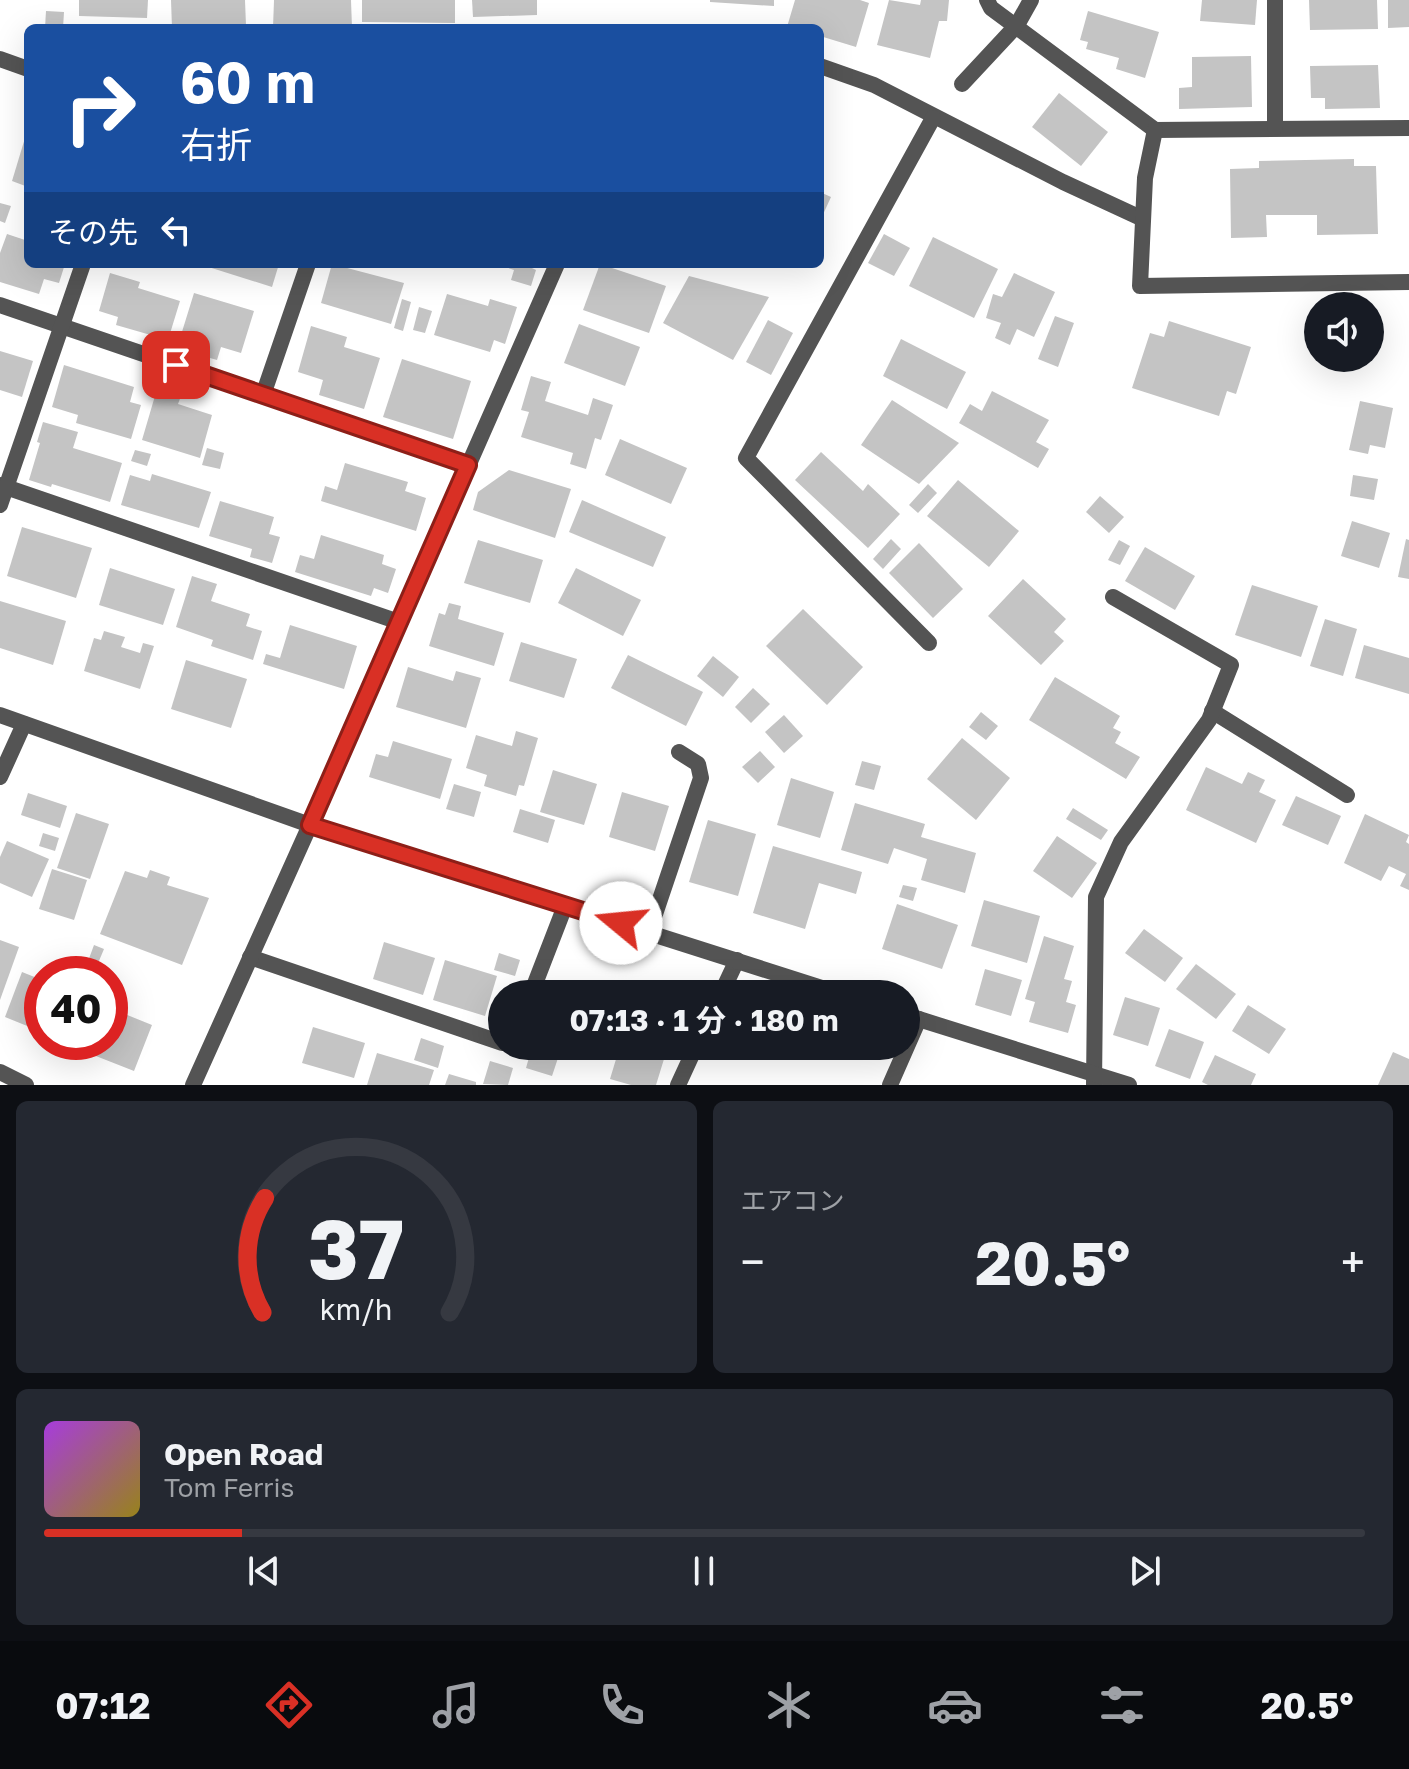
<!DOCTYPE html>
<html lang="ja">
<meta charset="utf-8">
<style>
body{margin:0;font-family:"Golos Text","Noto Sans JP",sans-serif;background:#242831;color:#f1f3f6;height:100vh;display:flex;flex-direction:column;font-size:30px;white-space:nowrap}
*{box-sizing:border-box;margin:0}
p{font-size:26px;color:#9ea1a6}
.icon{flex:none;width:44px;height:44px;fill:none;stroke:currentColor;stroke-width:2;stroke-linecap:round;stroke-linejoin:round}
.map{position:relative;height:1085px;overflow:hidden}
.sheet{display:flex;flex-direction:column;gap:16px;padding:16px;background:#0d0f14;flex:1}
.sheet>*{flex:none}
.top-card{position:absolute;left:24px;top:24px;width:800px;height:244px;border-radius:12px;box-shadow:0 8px 32px #0002;background:#1a4fa0;color:#fff;overflow:hidden}
.fabs{position:absolute;left:1304px;top:292px;display:grid;gap:16px}
.fabs a{display:grid;place-items:center;width:80px;height:80px;border-radius:50%;background:#171b24;box-shadow:0 8px 32px #0002;font-size:40px}
.speed{position:absolute;left:24px;top:956px;display:flex;gap:16px;font-size:40px;font-weight:700;text-align:center}
.speed>*{display:grid;place-content:center;width:104px;height:104px;border-radius:50%;background:#171b24;box-shadow:0 8px 32px #0002;line-height:1}
.speed .limit{border:12px solid #d22;background:#fff;color:#111}
.pin{position:absolute;display:grid;place-items:center;width:68px;height:68px;color:#fff;margin:-34px;border-radius:16px;box-shadow:0 4px 12px #0006}
.me{position:absolute;width:88px;margin:-44px;rotate:287deg;stroke-linejoin:round;filter:drop-shadow(0 0 6px #0008)}
.turn{display:flex;align-items:center;gap:28px;height:168px;padding:0 24px;font-size:36px}
.turn .icon{width:104px;height:104px;stroke-width:2.5}
.turn b{display:block;font-size:56px;line-height:68px}
.then{display:flex;align-items:center;height:76px;padding:0 24px;background:#0003;gap:16px;font-size:30px}
.big{font-size:60px;font-weight:700;line-height:1.1}
.sheet .tile{flex:1;display:flex;flex-direction:column;justify-content:center;gap:12px;min-width:0;padding:0 28px;border-radius:12px;background:#242831}
.sheet .dial{align-items:center;gap:0}
.dial svg{height:208px;overflow:visible;fill:none;stroke:#363941;stroke-width:7;stroke-linecap:round;text-anchor:middle}
.dial text{fill:#f1f3f6;stroke:none}
.song{display:flex;align-items:center;gap:24px}
.cover{width:96px;height:96px;border-radius:12px;background:linear-gradient(135deg,hsl(280 70% 55%),hsl(50 70% 35%))}
.played{height:8px;border-radius:4px;background:linear-gradient(90deg,#d93025 15%,#363941 15%)}
.keys{display:flex;justify-content:space-around;direction:ltr}
.heat{display:flex;justify-content:space-between;align-items:center;font-size:44px;direction:ltr}
.sheet .tiles{flex:1;display:grid;gap:16px;grid-template-columns:1fr 1fr}
.tile:last-child{grid-column:span 2}
.trip{position:absolute;left:488px;top:980px;width:432px;height:80px;border-radius:40px;background:#171b24;box-shadow:0 8px 32px #0002;font-weight:700;line-height:80px;text-align:center}
.dock{display:flex;height:128px;justify-content:space-around;align-items:center;background:#090b0e;color:#9ea1a6}
.dock .icon{width:56px;height:56px}
.dock .current{color:#d93025}
.dock b{font-size:36px;color:#f1f3f6}
.map>svg:first-child{display:block}
.building{fill:#c4c4c4}
.lines{fill:none;stroke-linecap:round;stroke-linejoin:round}
.minor{stroke:#545454;stroke-width:16}
.tertiary{stroke:#545454;stroke-width:16}
.route-casing{stroke:#8d1f18;stroke-width:20}
.route{stroke:#d93025;stroke-width:14}
</style>
<div class="map">
<svg width="1409" height="1085" viewBox="0 0 1409 1085">
<rect width="100%" height="100%" fill="#fff"/>
<!-- building -->
<g class="building">
<path d="M79 0H148L147 18 79 16Z"/>
<path d="M171 0H245L246 26 172 28Z"/>
<path d="M274 0H351L352 28H273Z"/>
<path d="M362 0H455V23L362 22Z"/>
<path d="M472 0H537V15L473 17Z"/>
<path d="M710 0H774V6L710 2Z"/>
<path d="M795 0H860L869 3 856 47 820 36V28L787 27Z"/>
<path d="M889 0 920 5 921 0H949L947 21H939L930 58 877 45Z"/>
<path d="M1202 0H1257L1255 25 1200 21Z"/>
<path d="M1309 0H1377L1378 29 1310 30Z"/>
<path d="M1388 0H1409V27L1388 28Z"/>
<path d="M46 11 64 12 63 28H45Z"/>
<path d="M1088 11 1159 32 1145 78 1116 69 1119 58 1086 49 1088 42 1080 40Z"/>
<path d="M1251 56 1252 107 1179 109V88L1192 87V57Z"/>
<path d="M1378 65 1380 108 1325 109V98H1311L1310 66Z"/>
<path d="M1059 93 1108 132 1081 166 1032 127Z"/>
<path d="M25 138 28 139V187L12 181Z"/>
<path d="M1354 159V166H1376L1378 234 1317 235V215H1266L1267 237 1231 238 1230 169 1259 168V161Z"/>
<path d="M820 192 831 197 820 221Z"/>
<path d="M0 203 11 206 5 223 0 221Z"/>
<path d="M7 234 28 241V264H65L59 283 44 279 39 294 0 282V253Z"/>
<path d="M884 234 910 248 894 276 868 263Z"/>
<path d="M933 237 998 269 974 318 909 286Z"/>
<path d="M199 264H279L272 287Z"/>
<path d="M332 264 404 283 391 324 321 303Z"/>
<path d="M497 264H533L532 268 536 270 531 286 511 280 514 270Z"/>
<path d="M600 264 666 286 649 333 583 310Z"/>
<path d="M110 273 140 282 138 288 180 301 168 340 116 325 118 317 99 311Z"/>
<path d="M1014 273 1055 292 1034 337 1017 329 1010 345 995 338 1001 323 986 318 993 294 1002 297Z"/>
<path d="M689 276 769 297 733 360 663 323Z"/>
<path d="M194 293 254 311 241 353 221 347 217 360 196 354 200 340 181 335Z"/>
<path d="M447 294 488 306 490 299 517 307 505 344 494 340 490 352 434 335Z"/>
<path d="M402 299 411 302 403 331 394 328Z"/>
<path d="M419 307 432 311 425 333 413 330Z"/>
<path d="M1055 316 1074 323 1058 367 1038 359Z"/>
<path d="M768 320 793 333 771 375 746 362Z"/>
<path d="M1169 321 1251 347 1236 394 1227 391 1219 416 1132 388 1150 333 1164 337Z"/>
<path d="M579 324 640 347 625 386 564 363Z"/>
<path d="M311 326 347 337 344 347 380 358 364 409 319 395 323 380 298 372Z"/>
<path d="M901 339 966 372 947 409 883 376Z"/>
<path d="M0 351 33 361 22 397 0 390Z"/>
<path d="M402 359 471 381 453 439 383 417Z"/>
<path d="M64 365 134 387 130 402 141 405 131 439 76 423 78 415 52 407Z"/>
<path d="M531 376 551 382 545 401 588 415 593 398 613 405 601 440 595 438 586 469 570 464 573 453 521 437 529 412 521 410Z"/>
<path d="M157 389 181 396 178 404 212 415 200 458 142 440Z"/>
<path d="M992 391 1049 420 1036 442 1049 449 1038 468 959 423 970 404 982 411Z"/>
<path d="M892 400 959 443 919 484 861 445Z"/>
<path d="M1360 401 1393 408 1385 448 1370 445 1368 454 1349 450Z"/>
<path d="M43 422 78 432 73 448 122 463 110 502 52 484 51 487 29 480 40 443 37 442Z"/>
<path d="M620 439 687 468 671 504 605 475Z"/>
<path d="M207 448 224 453 220 469 202 465Z"/>
<path d="M135 450 151 454 147 466 131 461Z"/>
<path d="M821 452 863 491 868 484 900 514 868 548 795 480Z"/>
<path d="M345 463 408 482 405 491 426 498 416 531 321 501 325 486 337 490Z"/>
<path d="M509 470 571 489 555 538 473 510 478 492Z"/>
<path d="M152 474 211 492 199 528 121 505 130 475 150 481Z"/>
<path d="M1353 475 1378 479 1374 500 1350 496Z"/>
<path d="M958 480 1019 531 989 567 927 516Z"/>
<path d="M928 484 937 493 918 513 909 505Z"/>
<path d="M1100 496 1124 517 1109 533 1086 512Z"/>
<path d="M582 500 666 537 653 567 569 532Z"/>
<path d="M220 501 274 517 269 534 280 537 272 563 250 557 252 549 209 536Z"/>
<path d="M1352 521 1390 533 1379 568 1341 556Z"/>
<path d="M22 527 92 548 76 598 7 576Z"/>
<path d="M321 535 384 555 382 564 396 569 388 593 374 588 371 596 295 572 300 555 314 559Z"/>
<path d="M891 539 901 549 883 569 873 559Z"/>
<path d="M1406 539 1409 540V579L1398 577Z"/>
<path d="M478 540 543 560 530 603 464 583Z"/>
<path d="M1119 540 1130 546 1120 565 1108 560Z"/>
<path d="M919 543 963 589 933 618 889 573Z"/>
<path d="M1145 547 1195 576 1175 610 1125 581Z"/>
<path d="M110 568 175 589 163 625 99 605Z"/>
<path d="M576 568 641 600 623 636 558 603Z"/>
<path d="M192 576 217 584 211 601 250 614 246 626 262 631 253 660 211 646 213 640 176 627Z"/>
<path d="M1023 579 1066 619 1054 632 1064 641 1041 665 988 616Z"/>
<path d="M1252 585 1318 606 1301 657 1235 635Z"/>
<path d="M0 601 66 621 53 665 0 648Z"/>
<path d="M449 603 461 606 458 619 504 633 494 666 429 646 439 613 445 615Z"/>
<path d="M803 609 863 667 827 705 766 646Z"/>
<path d="M1325 619 1357 629 1343 676 1310 666Z"/>
<path d="M290 625 357 646 344 689 263 664 266 654 280 658Z"/>
<path d="M104 631 125 637 121 647 140 653 143 643 154 646 140 689 84 671 94 638 101 640Z"/>
<path d="M521 642 577 659 564 698 509 681Z"/>
<path d="M1364 645 1409 658V694L1355 678Z"/>
<path d="M628 655 703 692 686 726 611 688Z"/>
<path d="M713 656 739 677 723 697 697 676Z"/>
<path d="M186 660 247 679 231 728 171 709Z"/>
<path d="M408 667 453 681 456 671 481 678 466 728 396 707Z"/>
<path d="M1055 677 1120 716 1113 728 1121 732 1115 743 1140 757 1126 779 1029 720Z"/>
<path d="M753 688 770 704 751 723 735 707Z"/>
<path d="M981 712 998 726 986 740 969 727Z"/>
<path d="M784 715 803 736 784 753 765 732Z"/>
<path d="M516 731 538 738 524 786 519 785 516 796 484 786 487 775 466 768 476 735 512 746Z"/>
<path d="M962 738 1010 778 976 820 927 779Z"/>
<path d="M393 741 452 759 440 799 369 777 376 754 388 757Z"/>
<path d="M760 751 775 767 758 783 742 767Z"/>
<path d="M862 761 881 766 874 790 855 785Z"/>
<path d="M1206 767 1242 784 1248 772 1265 780 1259 792 1276 800 1256 843 1186 810Z"/>
<path d="M553 770 597 784 584 825 540 812Z"/>
<path d="M791 778 834 792 820 838 777 825Z"/>
<path d="M454 784 481 792 474 817 446 809Z"/>
<path d="M622 792 669 806 655 851 609 837Z"/>
<path d="M28 793 67 806 60 828 21 815Z"/>
<path d="M1296 796 1341 816 1328 845 1282 825Z"/>
<path d="M855 803 925 824 921 837 976 853 965 893 921 880 927 859 894 848 888 864 841 850Z"/>
<path d="M1073 808 1108 830 1101 840 1066 819Z"/>
<path d="M520 809 555 820 548 843 513 832Z"/>
<path d="M76 813 109 824 90 879 57 868Z"/>
<path d="M1365 814 1409 835 1406 842 1409 844V890L1400 886 1406 874 1389 866 1381 881 1344 863Z"/>
<path d="M708 820 756 834 738 896 689 882Z"/>
<path d="M43 833 59 838 55 851 39 846Z"/>
<path d="M1057 836 1097 863 1072 898 1033 871Z"/>
<path d="M7 841 49 859 32 897 0 883V857Z"/>
<path d="M773 846 862 872 856 894 819 883 805 929 753 913Z"/>
<path d="M52 869 87 880 74 920 39 909Z"/>
<path d="M150 870 170 877 167 885 209 898 182 965 100 934 125 871 147 878Z"/>
<path d="M903 885 917 888 913 901 899 897Z"/>
<path d="M984 900 1040 916 1027 963 971 946Z"/>
<path d="M897 904 958 925 942 969 882 949Z"/>
<path d="M1144 929 1183 958 1165 982 1125 953Z"/>
<path d="M1044 936 1074 946 1064 979 1072 981 1066 1002 1076 1005 1068 1033 1029 1022 1035 1002 1025 999Z"/>
<path d="M0 940 19 947 0 1000Z"/>
<path d="M384 942 435 958 423 995 373 979Z"/>
<path d="M94 945 104 949 96 968 87 964Z"/>
<path d="M499 953 520 960 515 976 494 970Z"/>
<path d="M445 960 497 976 485 1016 433 1000Z"/>
<path d="M1196 964 1236 994 1216 1019 1176 989Z"/>
<path d="M985 969 1022 980 1011 1016 975 1005Z"/>
<path d="M22 972 42 980V1032L5 1017Z"/>
<path d="M1125 997 1160 1008 1148 1046 1113 1035Z"/>
<path d="M1248 1005 1286 1029 1269 1054 1232 1031Z"/>
<path d="M110 1008 152 1025 134 1071 73 1047 75 1042H110Z"/>
<path d="M313 1027 365 1043 354 1078 302 1063Z"/>
<path d="M1169 1029 1204 1042 1190 1079 1155 1066Z"/>
<path d="M421 1038 444 1046 438 1068 414 1060Z"/>
<path d="M565 1046H603L599 1057Z"/>
<path d="M620 1046H655L652 1055 664 1059 656 1085H631L610 1079Z"/>
<path d="M532 1047 559 1055 552 1076 526 1068Z"/>
<path d="M1393 1052 1409 1059V1085H1378Z"/>
<path d="M377 1053 434 1070 429 1085H367Z"/>
<path d="M1215 1055 1256 1074 1251 1085H1208L1202 1082Z"/>
<path d="M490 1061 513 1068 508 1085 483 1084Z"/>
<path d="M449 1074 476 1082V1085H445Z"/>
</g>
<g class="lines">
<!-- minor -->
<g class="minor">
<path d="M987 0 991 8 1155 130 1409 128"/>
<path d="M1275 0V127"/>
<path d="M0 59 28 69"/>
<path d="M820 66 874 85 1063 182 1143 219"/>
<path d="M962 84 1017 25 1031 0"/>
<path d="M1155 130 1145 178 1140 286 1409 282"/>
<path d="M0 305 468 465"/>
<path d="M263 395 308 264"/>
<path d="M0 485 399 622"/>
<path d="M0 505 83 264"/>
<path d="M929 643 746 458 933 118"/>
<path d="M1212 711 1347 795"/>
<path d="M0 777 24 724"/>
<path d="M310 825 557 264"/>
<path d="M649 932 701 778 698 764 679 752"/>
<path d="M250 957 502 1043"/>
<path d="M531 994 565 906"/>
<path d="M721 994 737 960"/>
<path d="M0 1072 26 1085"/>
<path d="M678 1085 696 1046"/>
<path d="M890 1085 919 1019"/>
<path d="M1094 1085 1096 897 1121 842 1209 720 1231 665 1113 597"/>
</g>
<!-- tertiary -->
<g class="tertiary">
<path d="M0 715 310 825 841 994"/>
<path d="M906 1015 1129 1085"/>
<path d="M193 1085 310 825"/>
</g>
</g>
<g class="lines">
<defs>
<path id="route" d="M176 365 468 465 310 825 621 923"/>
</defs>
<!-- route casing -->
<use href="#route" class="route-casing"/>
<!-- route -->
<use href="#route" class="route"/>
</g>
</svg>
<div class="fabs">
<a><svg class="icon" aria-label="sound" viewBox="0 0 24 24"><path d="M4 9h4l5-4v14l-5-4H4zM17 9q2 3 0 6"/></svg></a>
</div>
<div class="speed"><div class="limit">40</div></div>
<div class="pin" style="left:176px;top:365px;background:#d93025"><svg class="icon" aria-label="arrive" viewBox="0 0 24 24"><path d="M6 21V4h12l-3 4 3 4H6"/></svg></div>
<svg class="me" style="left:621px;top:923px" viewBox="-20 -20 40 40"><circle r="19" fill="#fff"/><path d="M0-13L10 11 0 6-10 11z" fill="#d93025"/></svg>
<div class="trip">07:13 · 1 分 · 180 m</div>
<div class="top-card">
<div class="turn"><svg class="icon" aria-label="right" viewBox="0 0 24 24"><path d="M7 20v-9h11M14 6l5 5-5 5"/></svg><div><b>60 m</b>右折</div></div>
<div class="then">その先<svg class="icon" aria-label="left" viewBox="0 0 24 24"><path d="M17 20v-9H6M10 6l-5 5 5 5"/></svg></div>
</div>
</div>
<section class="sheet">
<div class="tiles">
<div class="tile dial"><svg viewBox="0 0 100 80">
<path d="M14 69A42 42 0 1 1 86 69"/>
<path d="M14 69A42 42 0 0 1 15 25" stroke="#d93025"/>
<text x="50" y="56" font-size="32" font-weight="700">37</text>
<text x="50" y="72" font-size="11">km/h</text>
</svg></div>
<div class="tile"><p>エアコン</p>
<div class="heat"><a>−</a><b class="big">20.5°</b><a>+</a></div>
</div>
<div class="tile">
<div class="song"><i class="cover"></i><div><b>Open Road</b><p>Tom Ferris</p></div></div>
<div class="played"></div>
<div class="keys"><svg class="icon" aria-label="previous" viewBox="0 0 24 24"><path d="M18 5L8 12l10 7zM5 5v14"/></svg><svg class="icon" aria-label="pause" viewBox="0 0 24 24"><path d="M8 5v14M16 5v14"/></svg><svg class="icon" aria-label="next" viewBox="0 0 24 24"><path d="M6 5l10 7-10 7zM19 5v14"/></svg></div>
</div>
</div>
</section>
<nav class="dock">
<b>07:12</b>
<svg class="icon current" aria-label="directions" viewBox="0 0 24 24"><path d="M12 3l9 9-9 9-9-9zM9 14v-3h6M13 9l2 2-2 2"/></svg>
<svg class="icon" aria-label="music" viewBox="0 0 24 24"><path d="M9 18V5l10-2v13"/><circle cx="6" cy="18" r="3"/><circle cx="16" cy="16" r="3"/></svg>
<svg class="icon" aria-label="phone" viewBox="0 0 24 24"><path d="M5 4h4l2 5-3 2q2 4 5 5l2-3 5 2v4C11 20 4 13 5 4z"/></svg>
<svg class="icon" aria-label="climate" viewBox="0 0 24 24"><path d="M12 3v18M4 7l16 10M4 17L20 7"/></svg>
<svg class="icon" aria-label="car" viewBox="0 0 24 24"><path d="M5 17H2v-5l4-1 3-4h7l3 4 3 1v5h-3M9 17h6M6 11h13"/><circle cx="7" cy="17" r="2"/><circle cx="17" cy="17" r="2"/></svg>
<svg class="icon" aria-label="filters" viewBox="0 0 24 24"><path d="M4 7h16M4 17h16"/><circle cx="9" cy="7" r="2"/><circle cx="15" cy="17" r="2"/></svg>
<b>20.5°</b>
</nav>
